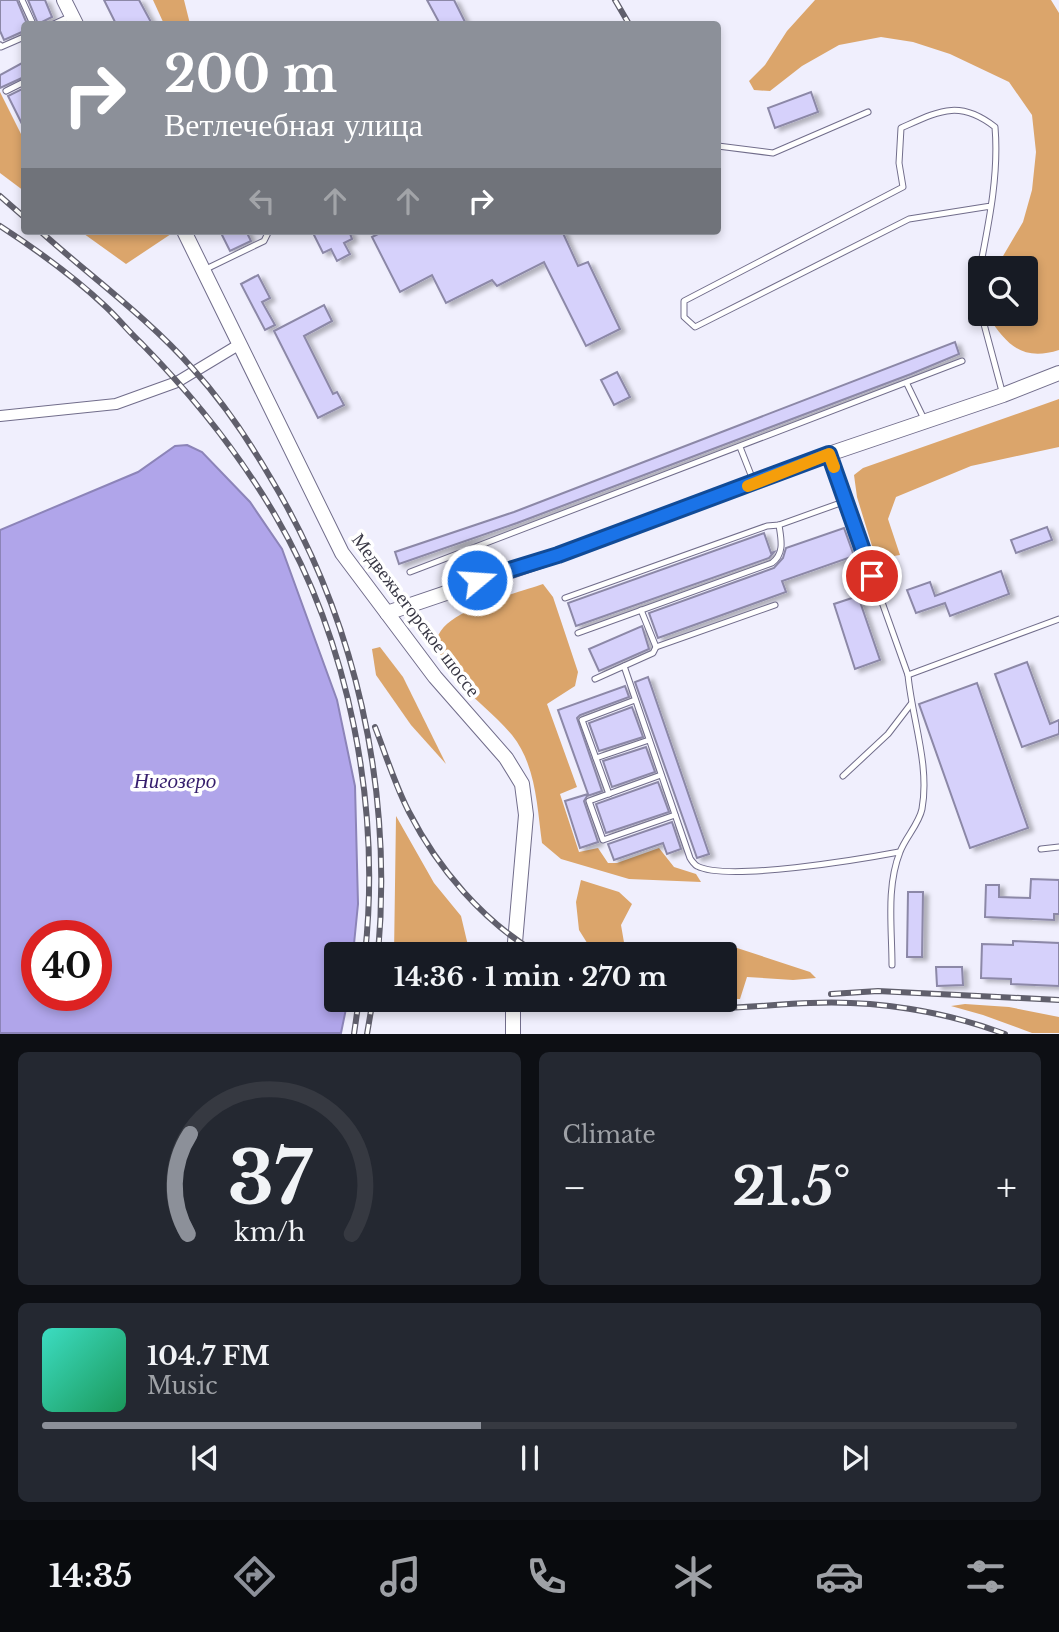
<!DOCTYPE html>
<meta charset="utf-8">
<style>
body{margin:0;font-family:"Libre Baskerville",serif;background:#242831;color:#f1f3f6;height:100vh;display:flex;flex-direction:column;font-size:26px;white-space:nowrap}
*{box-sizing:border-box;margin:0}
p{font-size:23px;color:#9ea1a6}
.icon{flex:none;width:38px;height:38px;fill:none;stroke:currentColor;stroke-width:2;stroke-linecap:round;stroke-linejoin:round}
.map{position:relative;height:1034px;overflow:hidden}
.sheet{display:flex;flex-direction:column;gap:18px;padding:18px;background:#0d0f14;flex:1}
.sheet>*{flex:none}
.banner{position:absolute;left:21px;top:21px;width:700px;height:214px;border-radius:7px;box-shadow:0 4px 10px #0003;background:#8c9099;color:#fff;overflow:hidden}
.fabs{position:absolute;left:968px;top:256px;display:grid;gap:14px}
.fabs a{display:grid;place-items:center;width:70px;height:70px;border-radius:7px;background:#171b24;box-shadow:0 4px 10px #0003;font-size:35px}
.speed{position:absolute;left:21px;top:920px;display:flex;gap:14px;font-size:35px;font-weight:700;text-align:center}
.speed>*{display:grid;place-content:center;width:91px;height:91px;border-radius:50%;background:#171b24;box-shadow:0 4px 10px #0003;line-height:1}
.speed .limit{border:10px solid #d22;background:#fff;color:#111}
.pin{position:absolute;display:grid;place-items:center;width:60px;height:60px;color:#fff;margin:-30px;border:4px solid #fff;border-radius:50%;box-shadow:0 2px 7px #0007}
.me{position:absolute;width:77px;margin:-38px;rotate:72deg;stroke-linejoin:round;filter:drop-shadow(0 0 5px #0008)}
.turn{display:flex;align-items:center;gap:24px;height:147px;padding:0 28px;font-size:32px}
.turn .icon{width:91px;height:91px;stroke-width:2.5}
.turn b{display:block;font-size:49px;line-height:60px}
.lanes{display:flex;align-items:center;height:66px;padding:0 28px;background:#0003;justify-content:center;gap:35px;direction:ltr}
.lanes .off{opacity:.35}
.big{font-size:52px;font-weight:800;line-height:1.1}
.sheet .widget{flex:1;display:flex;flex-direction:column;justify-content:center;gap:10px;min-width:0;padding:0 24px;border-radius:10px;background:#242831}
.sheet .dial{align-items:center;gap:0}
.dial svg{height:182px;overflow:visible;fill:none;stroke:#363941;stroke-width:7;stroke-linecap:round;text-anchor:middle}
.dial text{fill:#f1f3f6;stroke:none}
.song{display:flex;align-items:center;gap:21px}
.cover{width:84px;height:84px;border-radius:10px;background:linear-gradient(135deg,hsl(170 70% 55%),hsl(150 70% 35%))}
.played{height:7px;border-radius:4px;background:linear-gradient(90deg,#8c9099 45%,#363941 45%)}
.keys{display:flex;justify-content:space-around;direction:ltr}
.heat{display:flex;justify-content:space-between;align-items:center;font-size:38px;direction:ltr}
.sheet .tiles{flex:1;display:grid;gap:18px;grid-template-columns:1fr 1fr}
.widget:last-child{grid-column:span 2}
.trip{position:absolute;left:324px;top:942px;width:413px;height:70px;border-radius:7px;background:#171b24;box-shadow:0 4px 10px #0003;font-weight:800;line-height:70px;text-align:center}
.tab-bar{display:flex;height:112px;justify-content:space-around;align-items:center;background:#090b0e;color:#9ea1a6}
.tab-bar .icon{width:49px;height:49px}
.tab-bar .on{color:#8c9099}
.tab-bar b{font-size:32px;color:#f1f3f6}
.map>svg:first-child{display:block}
.forest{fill:#dba56b}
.water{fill:#b0a5ea;stroke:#8c84b8;stroke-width:2;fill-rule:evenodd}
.building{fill:#d6d1fb;stroke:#8c88a7;stroke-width:2;filter:url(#shadow)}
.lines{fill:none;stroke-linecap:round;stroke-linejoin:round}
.lane-casing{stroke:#716d8b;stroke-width:7}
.street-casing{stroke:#716d8b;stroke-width:12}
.secondary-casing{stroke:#716d8b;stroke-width:16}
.lane{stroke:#fff;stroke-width:5}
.street{stroke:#fff;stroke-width:10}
.secondary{stroke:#fff;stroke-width:14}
.rail-casing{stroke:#605f6c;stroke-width:6}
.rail{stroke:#fff;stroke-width:3.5;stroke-dasharray:10;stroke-linecap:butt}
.route-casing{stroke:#114b97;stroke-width:18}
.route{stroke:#1a73e8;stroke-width:12}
.slow{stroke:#f59e0b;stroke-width:12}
.labels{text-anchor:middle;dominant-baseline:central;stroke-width:7;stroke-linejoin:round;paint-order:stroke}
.street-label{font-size:19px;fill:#393845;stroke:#fff}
.water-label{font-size:21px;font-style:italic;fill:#361e6d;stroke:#fff}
</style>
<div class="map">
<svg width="1059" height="1034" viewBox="0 0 1059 1034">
<defs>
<filter id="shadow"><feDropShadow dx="5" dy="3" stdDeviation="2" flood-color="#0004"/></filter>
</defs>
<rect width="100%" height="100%" fill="#f0effd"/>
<!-- forest -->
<g class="forest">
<path d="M153 0H184L190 24H164Z"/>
<path d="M815 0H1051L1059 13V350C1022 362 1006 344 988 316L987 313H1026V268H996L1023 222 1032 190 1036 152 1032 115 1009 82 950 54 913 42 881 37 839 45 802 66 770 91 754 90 749 81 765 65 787 31Z"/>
<path d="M0 92 24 140V191L0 173Z"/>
<path d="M80 231H169L171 234 126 264Z"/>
<path d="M1059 399V447L971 466 896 497 888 519 900 555 876 559 857 497 854 475 863 468Z"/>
<path d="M543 584 553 597 578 672 575 686 547 704 577 787 560 794 579 852 598 848 608 863H617L659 848 674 867 696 874 701 882 629 879 561 859 542 843C537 806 536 765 512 735 496 716 475 700 458 682 450 673 438 657 437 645 433 612 519 593 543 584Z"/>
<path d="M380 647 403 677 446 764 411 725 376 675 372 649Z"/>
<path d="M396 816 434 883 461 916 470 954H394Z"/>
<path d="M581 880 619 892 632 904 621 925 626 954H594L579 930 576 902Z"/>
<path d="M734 947 810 972 816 978 793 980 747 977 740 999H725V968Z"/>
<path d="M965 1004 1009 1007 1059 1017V1033H1032L983 1015 951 1006Z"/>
</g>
<!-- water -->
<path class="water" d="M187 445 202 452 250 502 282 549 337 700 355 786 358 904 353 954H336V999H348L341 1033H0V530L138 472 175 446ZM37 936H96V996H37Z"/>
<!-- building -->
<g class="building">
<path d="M0 0H17L27 24H24V31L4 40 0 31Z"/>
<path d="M28 0H45L52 17 38 24Z"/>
<path d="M104 0H139L152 24H116Z"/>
<path d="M427 0H454L466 24H440Z"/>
<path d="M24 62V77L0 88V75Z"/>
<path d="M24 88V128L8 96Z"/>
<path d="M811 92 818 112 775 128 768 108Z"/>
<path d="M220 231H246L251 241 230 251Z"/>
<path d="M312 231H349L352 239 344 243 350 254 337 261 331 249 323 253Z"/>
<path d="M384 231H562L578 266 588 262 620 329 586 346 544 262 497 286 492 280 446 303 432 275 400 292 372 237Z"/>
<path d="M258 275 270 298 262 302 275 325 265 330 241 284Z"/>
<path d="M324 305 332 321 304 336 333 394 337 392 344 405 318 418 274 331Z"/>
<path d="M955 342 959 354 911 374 517 523 399 564 395 552 514 512Z"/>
<path d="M617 372 630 397 614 405 601 380Z"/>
<path d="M1047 527 1052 540 1016 553 1011 540Z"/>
<path d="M844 528 854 556 782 581 786 592 658 638 649 613 774 568 783 558 786 548Z"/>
<path d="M764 533 771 553 774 552 769 558 576 626 568 603Z"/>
<path d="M1001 571 1009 594 950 616 945 603 916 613 907 590 930 582 935 596Z"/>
<path d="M858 596 880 660 855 669 834 604Z"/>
<path d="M642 626 649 649 599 671 589 649Z"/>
<path d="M1027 662 1050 724 1059 720V734L1022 747 995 674Z"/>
<path d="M648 677 709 854 697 858 635 682Z"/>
<path d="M977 683 1028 828 970 848 919 704Z"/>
<path d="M625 686 629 697 580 715 577 718 602 791 587 796 584 801 598 842 580 848 565 801 588 794 558 710Z"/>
<path d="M632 707 643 737 599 751 589 723Z"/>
<path d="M646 747 655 772 612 787 603 761Z"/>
<path d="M658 782 669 812 606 833 596 804Z"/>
<path d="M672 822 681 849 667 854 663 843 614 860 608 844Z"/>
<path d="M1031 879 1059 880V914H1054V920L985 917 986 885H999V897L1030 898Z"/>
<path d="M908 892H923L922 957H907Z"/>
<path d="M1013 941 1059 943V986L1011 984V979L981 978 982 944 1013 945Z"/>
<path d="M936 967H962L963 985 937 986Z"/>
</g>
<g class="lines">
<defs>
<g id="lane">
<path d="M22 0 33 24"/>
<path d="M54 24 69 17"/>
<path d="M0 45 1 47 24 37"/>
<path d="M6 91 24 82"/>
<path d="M718 146 773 153 868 112"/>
<path d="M980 268C989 222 999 174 995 127 959 99 939 111 901 128L899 163 903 187 684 301V317L695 327 909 219 991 206"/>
<path d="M204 270 264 241 269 231"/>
<path d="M980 270 977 284 980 307"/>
<path d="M981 313 1003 395"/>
<path d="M907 384 924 419"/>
<path d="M740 447 753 480"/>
<path d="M829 454 908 675C912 719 930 765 922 809 919 824 905 838 900 852 886 887 892 928 892 965"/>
<path d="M468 551 477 580"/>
<path d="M410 572 962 361"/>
<path d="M565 598 767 526 779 525 846 501"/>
<path d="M641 610 656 647 775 605"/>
<path d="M578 633 772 563C785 553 781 539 779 525"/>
<path d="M624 666 690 858C691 860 695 865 697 866 727 882 862 859 899 852"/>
<path d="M908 675 1059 619"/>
<path d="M595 679 653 653 656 647"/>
<path d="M596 758 649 740"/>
<path d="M661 775 589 801 603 840 675 815"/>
<path d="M843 776 888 734 911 704"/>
<path d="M609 794 582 720 635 700"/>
<path d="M1041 849 1059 847"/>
</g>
<path id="street" d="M0 416 116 404 177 382 240 344"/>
<g id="secondary">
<path d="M64 0 76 24"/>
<path d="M184 231 342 553 435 677 506 758 522 784 526 815 514 954"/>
<path d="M387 613 558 555 829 454 1003 395 1059 373"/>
<path d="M513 999V1034"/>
</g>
</defs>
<!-- lane casing -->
<use href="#lane" class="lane-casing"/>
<!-- street casing -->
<use href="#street" class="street-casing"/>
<!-- secondary casing -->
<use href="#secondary" class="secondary-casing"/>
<!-- lane -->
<use href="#lane" class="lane"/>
<!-- street -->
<use href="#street" class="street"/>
<!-- secondary -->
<use href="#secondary" class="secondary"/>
<defs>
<g id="rail">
<path d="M615 0 629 24"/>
<path d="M0 196 24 217"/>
<path d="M0 226C37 250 73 276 105 306 118 318 129 332 142 344 193 396 238 452 275 515 350 643 381 807 365 954"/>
<path d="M40 231C91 277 147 317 193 369 223 402 248 439 270 477 356 620 393 787 378 954"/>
<path d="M375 727C386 755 395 785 409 812 438 869 483 921 538 954"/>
<path d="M831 994 878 991 1059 1000"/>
<path d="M638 999C694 1016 753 1005 810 1003 875 1000 944 1011 1005 1034"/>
<path d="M354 1034 359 999"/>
<path d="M367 1034 373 999"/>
</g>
</defs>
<!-- rail casing -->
<use href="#rail" class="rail-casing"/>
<!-- rail -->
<use href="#rail" class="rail"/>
</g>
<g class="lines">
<defs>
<path id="route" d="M477 580 558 555 829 454 872 576"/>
</defs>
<!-- route casing -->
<use href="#route" class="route-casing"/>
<!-- route -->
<use href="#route" class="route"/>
<!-- slow -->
<path class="slow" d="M748 486 829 454 834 467"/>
</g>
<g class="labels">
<!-- street labels -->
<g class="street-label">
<text transform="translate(416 615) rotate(53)">Медвежьегорское шоссе</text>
</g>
<!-- water labels -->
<g class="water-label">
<text x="175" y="781">Нигозеро</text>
</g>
</g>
</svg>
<div class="fabs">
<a><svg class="icon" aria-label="search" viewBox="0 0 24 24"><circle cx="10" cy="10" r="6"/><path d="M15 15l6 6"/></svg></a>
</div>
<div class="speed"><div class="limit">40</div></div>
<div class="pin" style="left:872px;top:576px;background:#d93025"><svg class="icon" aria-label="arrive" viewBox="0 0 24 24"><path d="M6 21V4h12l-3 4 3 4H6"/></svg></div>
<svg class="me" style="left:477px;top:580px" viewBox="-20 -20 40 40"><circle r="17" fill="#1a73e8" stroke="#fff" stroke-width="3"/><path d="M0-11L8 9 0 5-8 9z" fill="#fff"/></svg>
<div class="trip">14:36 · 1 min · 270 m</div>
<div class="banner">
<div class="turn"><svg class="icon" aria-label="right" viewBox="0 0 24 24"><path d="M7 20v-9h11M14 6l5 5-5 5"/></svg><div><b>200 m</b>Ветлечебная улица</div></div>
<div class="lanes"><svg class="icon off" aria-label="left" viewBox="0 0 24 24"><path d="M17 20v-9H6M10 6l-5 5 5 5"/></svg><svg class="icon off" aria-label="ahead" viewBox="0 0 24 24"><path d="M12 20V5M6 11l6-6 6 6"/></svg><svg class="icon off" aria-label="ahead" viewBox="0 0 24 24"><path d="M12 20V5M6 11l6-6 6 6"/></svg><svg class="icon" aria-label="right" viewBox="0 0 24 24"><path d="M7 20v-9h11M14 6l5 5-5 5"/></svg></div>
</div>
</div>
<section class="sheet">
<div class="tiles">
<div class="widget dial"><svg viewBox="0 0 100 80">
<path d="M14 69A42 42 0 1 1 86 69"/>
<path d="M14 69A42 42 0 0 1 15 25" stroke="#8c9099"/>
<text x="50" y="56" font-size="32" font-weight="700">37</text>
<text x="50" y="72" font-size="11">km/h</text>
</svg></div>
<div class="widget"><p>Climate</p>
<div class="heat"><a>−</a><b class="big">21.5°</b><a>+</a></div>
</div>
<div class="widget">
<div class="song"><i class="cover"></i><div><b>104.7 FM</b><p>Music</p></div></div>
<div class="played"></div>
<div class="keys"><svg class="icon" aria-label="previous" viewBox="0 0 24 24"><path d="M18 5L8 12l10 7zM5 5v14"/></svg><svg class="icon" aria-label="pause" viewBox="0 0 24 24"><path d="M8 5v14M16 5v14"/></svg><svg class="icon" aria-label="next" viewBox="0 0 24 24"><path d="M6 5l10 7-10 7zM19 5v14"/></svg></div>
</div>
</div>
</section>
<nav class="tab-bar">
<b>14:35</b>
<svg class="icon on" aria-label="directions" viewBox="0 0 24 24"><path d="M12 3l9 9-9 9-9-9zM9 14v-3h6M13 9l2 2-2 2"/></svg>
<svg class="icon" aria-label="music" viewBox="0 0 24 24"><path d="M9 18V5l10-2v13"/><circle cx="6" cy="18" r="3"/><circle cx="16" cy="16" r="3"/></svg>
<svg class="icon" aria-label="phone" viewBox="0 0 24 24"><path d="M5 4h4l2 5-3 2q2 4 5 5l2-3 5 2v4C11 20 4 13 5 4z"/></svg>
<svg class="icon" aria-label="climate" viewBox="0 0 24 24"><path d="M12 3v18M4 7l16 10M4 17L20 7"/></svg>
<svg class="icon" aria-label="car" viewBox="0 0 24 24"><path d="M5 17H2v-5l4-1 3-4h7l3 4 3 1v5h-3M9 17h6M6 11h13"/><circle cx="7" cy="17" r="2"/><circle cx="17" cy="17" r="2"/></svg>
<svg class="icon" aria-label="filters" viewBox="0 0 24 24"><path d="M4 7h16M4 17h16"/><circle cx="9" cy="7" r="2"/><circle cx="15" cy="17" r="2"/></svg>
</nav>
